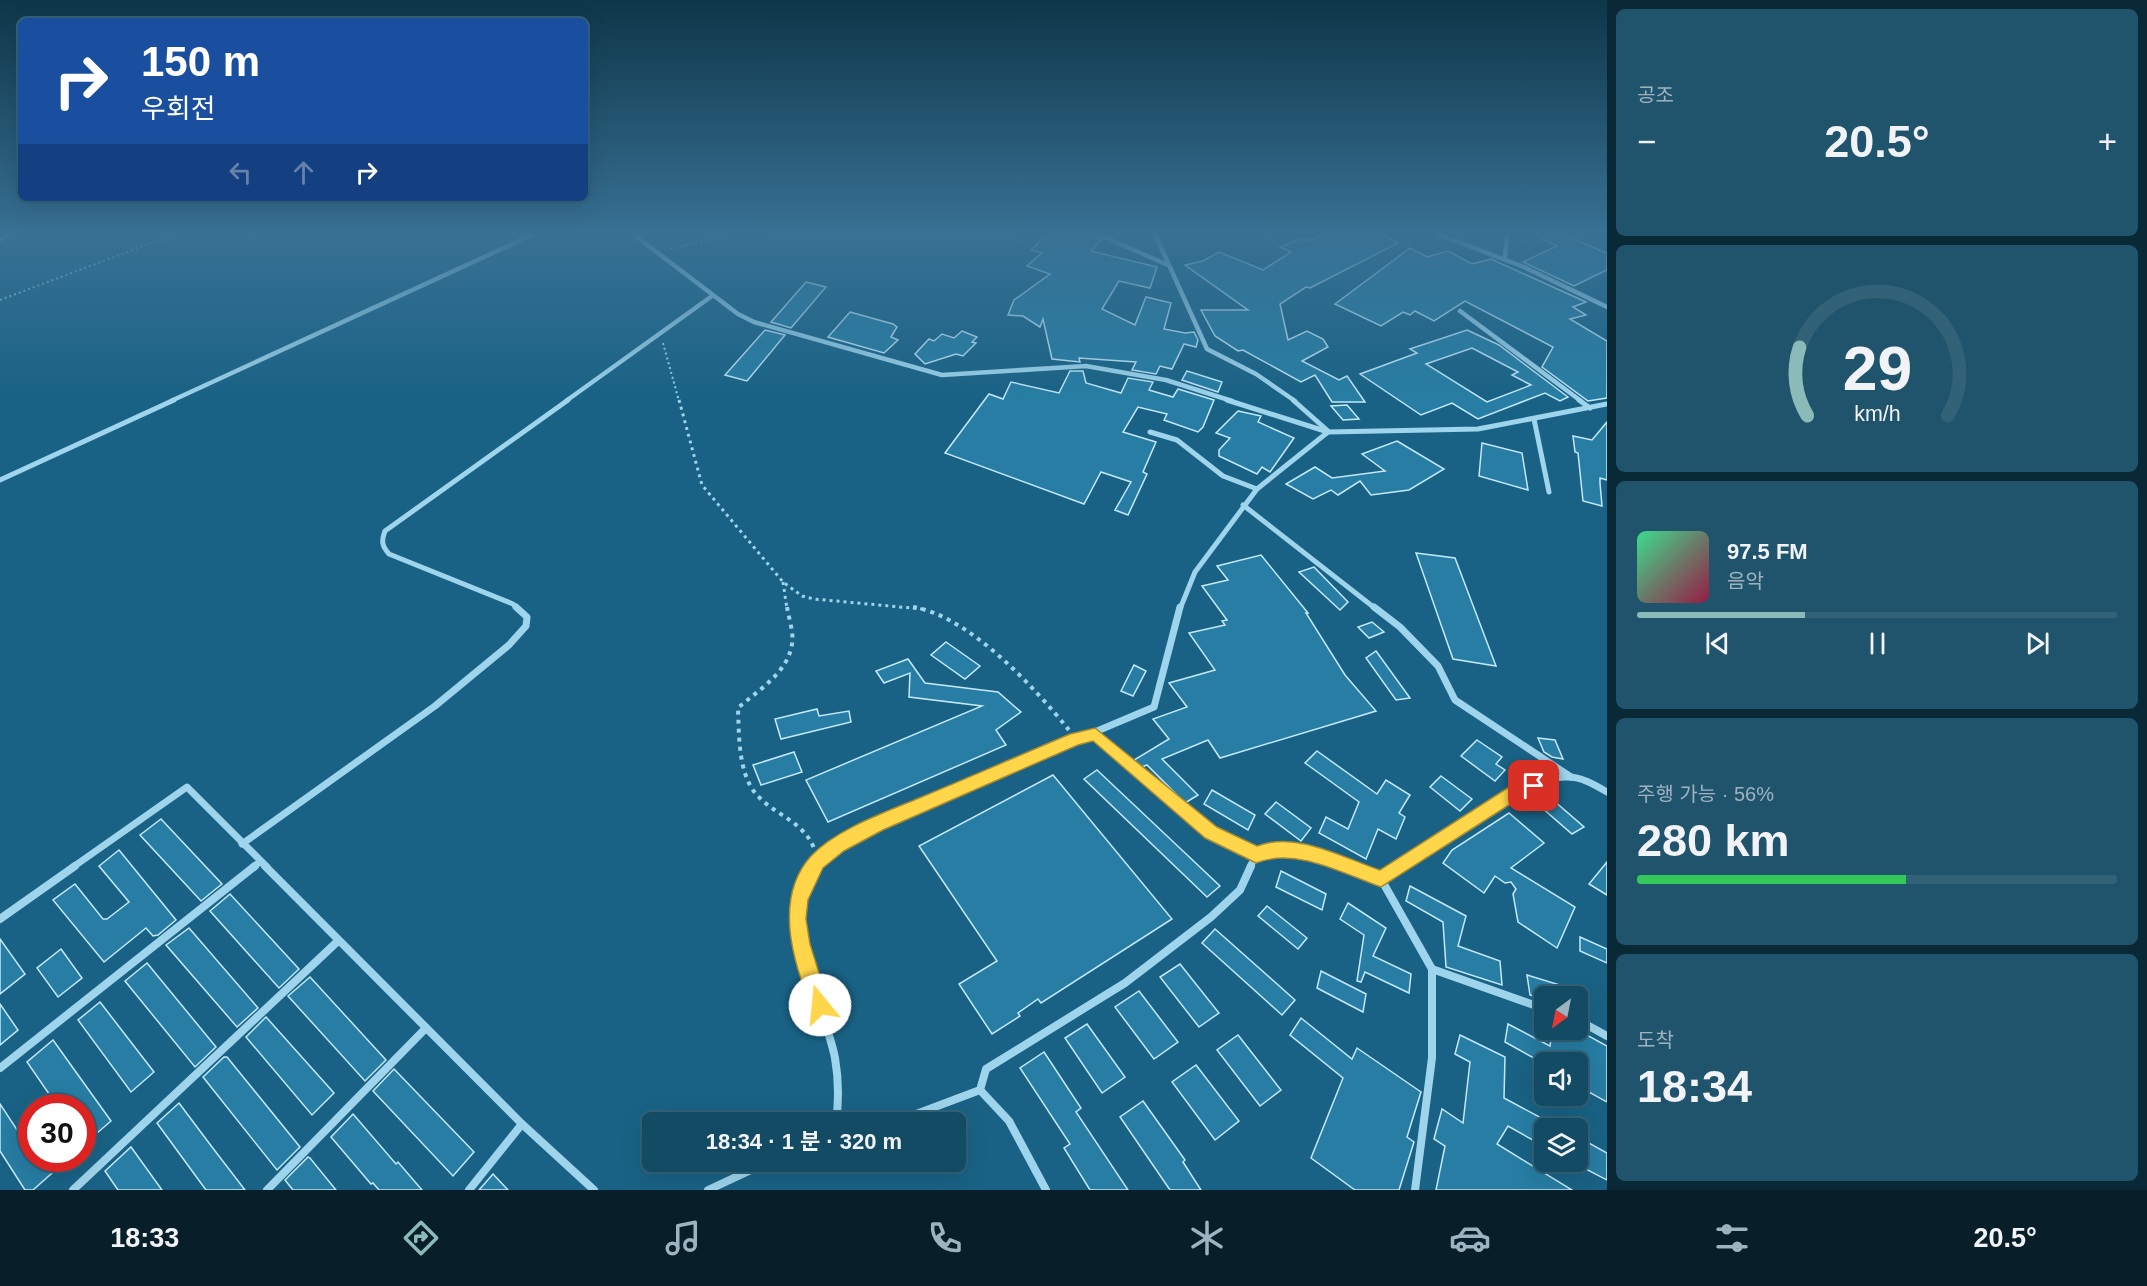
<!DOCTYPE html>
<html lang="ko">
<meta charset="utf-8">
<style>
body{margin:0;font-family:Arial,"Noto Sans KR",sans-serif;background:#20546d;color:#f1f3f6;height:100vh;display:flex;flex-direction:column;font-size:22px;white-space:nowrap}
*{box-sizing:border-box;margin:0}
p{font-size:20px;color:#9db3bf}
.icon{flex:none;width:33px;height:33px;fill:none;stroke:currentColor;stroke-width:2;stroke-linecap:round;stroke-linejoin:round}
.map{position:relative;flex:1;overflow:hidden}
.panel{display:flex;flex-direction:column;gap:9px;padding:9px;background:#0a2937;width:540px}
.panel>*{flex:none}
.top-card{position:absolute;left:18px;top:18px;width:570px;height:183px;border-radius:9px;box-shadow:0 6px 24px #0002,0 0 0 2px #326278;background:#1a4fa0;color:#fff;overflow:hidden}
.needle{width:39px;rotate:212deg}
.buttons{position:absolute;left:1534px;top:986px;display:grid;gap:12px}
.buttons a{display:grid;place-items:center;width:54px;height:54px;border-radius:9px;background:#134a64;box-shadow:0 6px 24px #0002,0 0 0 2px #326278;font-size:30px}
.speed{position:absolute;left:18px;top:1094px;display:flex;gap:12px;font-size:30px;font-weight:700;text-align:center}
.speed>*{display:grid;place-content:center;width:78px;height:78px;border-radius:50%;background:#134a64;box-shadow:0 6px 24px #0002,0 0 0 2px #326278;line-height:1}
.speed .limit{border:9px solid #d22;background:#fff;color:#111}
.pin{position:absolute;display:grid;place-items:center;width:51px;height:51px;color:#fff;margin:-26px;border-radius:12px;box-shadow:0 3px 9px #0006}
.me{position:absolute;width:66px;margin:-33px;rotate:343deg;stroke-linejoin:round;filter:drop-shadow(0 0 4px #0008)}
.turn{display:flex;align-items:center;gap:21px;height:126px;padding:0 24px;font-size:27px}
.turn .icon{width:78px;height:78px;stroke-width:2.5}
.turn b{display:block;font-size:42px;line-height:51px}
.lanes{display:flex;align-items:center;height:57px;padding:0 24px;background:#0003;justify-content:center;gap:30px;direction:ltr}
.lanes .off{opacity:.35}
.big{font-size:45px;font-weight:700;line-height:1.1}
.panel .tile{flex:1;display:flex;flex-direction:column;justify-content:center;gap:9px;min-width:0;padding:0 21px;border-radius:9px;background:#20546d}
.panel .dial{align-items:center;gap:0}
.dial svg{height:156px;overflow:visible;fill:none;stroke:#326278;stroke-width:7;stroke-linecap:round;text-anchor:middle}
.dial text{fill:#f1f3f6;stroke:none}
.song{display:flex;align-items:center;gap:18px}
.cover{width:72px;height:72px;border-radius:9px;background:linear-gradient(135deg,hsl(150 70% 55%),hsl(340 70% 35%))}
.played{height:6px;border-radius:3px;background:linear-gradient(90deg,#8bbbb9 35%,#326278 35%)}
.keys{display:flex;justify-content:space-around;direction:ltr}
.heat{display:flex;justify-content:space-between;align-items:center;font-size:33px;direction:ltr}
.charge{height:9px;border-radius:4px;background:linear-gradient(90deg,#34c759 56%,#326278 0)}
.trip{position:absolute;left:642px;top:1112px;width:324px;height:60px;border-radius:9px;background:#134a64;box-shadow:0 6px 24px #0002,0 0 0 2px #326278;font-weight:700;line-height:60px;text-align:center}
.dock{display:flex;height:96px;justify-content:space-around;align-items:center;background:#081e28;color:#9db3bf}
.dock .icon{width:42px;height:42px}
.dock .on{color:#8bbbb9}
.dock b{font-size:27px;color:#f1f3f6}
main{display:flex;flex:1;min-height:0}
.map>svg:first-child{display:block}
.building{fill:#277da3;stroke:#c3e9f9;stroke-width:1.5;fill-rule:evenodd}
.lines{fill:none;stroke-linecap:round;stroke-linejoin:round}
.path-far2{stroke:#9ed4ec;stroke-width:2;stroke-dasharray:2 3;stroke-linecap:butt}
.path-far1{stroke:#9ed4ec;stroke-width:3;stroke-dasharray:3 4;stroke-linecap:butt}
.path{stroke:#9ed4ec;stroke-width:4;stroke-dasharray:4 5;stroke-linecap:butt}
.street-far3{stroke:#9ed4ec;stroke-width:4.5}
.street-far2{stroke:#9ed4ec;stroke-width:5}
.street-far1{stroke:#9ed4ec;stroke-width:7}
.street{stroke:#9ed4ec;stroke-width:8}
.route{fill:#ffd54a;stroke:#a68a30;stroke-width:1.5}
</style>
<main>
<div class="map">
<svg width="1607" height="1190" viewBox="0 0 1607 1190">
<rect width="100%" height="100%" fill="#196285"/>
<!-- building -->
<g class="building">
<path d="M1047 234H1087L1101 240 1091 251 1157 267 1150 288 1119 281 1102 309 1135 325 1146 297 1171 303 1164 329 1185 333 1194 332 1198 340 1196 347 1184 344 1172 369 1160 366 1156 374 1132 370 1136 362 1079 358 1080 362 1052 359 1043 319 1040 327 1023 316 1008 315 1014 300 1050 274 1027 266 1042 253 1031 250Z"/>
<path d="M1324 234H1382L1398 243 1310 288 1306 287 1280 304 1288 340 1307 331 1323 339 1328 347 1302 361 1339 380 1347 376 1365 402H1332L1315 375 1301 382 1243 350 1238 351 1215 336 1201 310H1248L1185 265 1203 261 1219 252 1263 270 1291 252 1280 247 1303 238 1309 241Z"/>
<path d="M1533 234H1561L1607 253V270L1574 286 1523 262 1557 246Z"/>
<path d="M1410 248 1427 257 1448 251 1472 264 1491 259 1586 302 1573 307 1586 315 1570 319 1607 341V398L1588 401 1542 367 1553 347 1465 301 1434 321 1415 311 1410 315 1403 312 1381 326 1335 304Z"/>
<path d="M806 282 826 287 791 328 771 322Z"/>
<path d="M850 312 893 324 897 327 891 337 898 340 884 353 828 337Z"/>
<path d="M765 330 785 335 747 381 725 375Z"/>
<path d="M1467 330 1499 345 1568 397 1560 401 1545 393 1478 419 1452 403 1421 415 1360 374 1417 353 1410 349ZM1472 348 1518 372 1512 375 1531 385 1487 402 1426 364Z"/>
<path d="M962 331 977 337 972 342 976 343 963 356 956 354 925 364 915 354 929 339 934 341 942 334 954 338Z"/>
<path d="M1070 371H1083L1086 383 1121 393 1128 378 1153 382 1149 390 1173 397 1178 389 1214 400 1203 427 1198 432 1164 420 1167 414 1138 407 1123 432 1156 442 1143 472 1147 474 1128 515 1115 510 1131 482 1101 472 1084 504 945 453 989 394 1003 399 1011 382 1059 393Z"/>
<path d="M1187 371 1222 382 1218 392 1182 380Z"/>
<path d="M1347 405 1359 419 1343 420 1331 406Z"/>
<path d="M1238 411 1261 416 1258 422 1294 438 1270 472 1262 467 1257 474 1219 456V450L1230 438 1216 433Z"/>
<path d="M1607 422V480L1600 478V483L1602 506 1583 501 1578 453 1575 452 1573 436 1592 440Z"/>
<path d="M1397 441 1444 469 1409 490 1371 495 1360 481 1338 495 1331 490 1313 499 1286 484 1315 467 1332 478 1385 471 1362 454Z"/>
<path d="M1482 443 1522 453 1528 490 1479 476Z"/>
<path d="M1416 553 1455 558 1496 666 1453 659Z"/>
<path d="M1261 555 1308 613H1306L1345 675 1376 711 1220 758 1208 740 1162 759 1198 795 1185 803 1147 765 1142 767 1134 760 1169 739 1153 719 1187 707 1169 683 1215 670 1189 633 1225 625 1222 621 1227 620 1202 586 1228 580 1217 566Z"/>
<path d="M1314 567 1348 602 1340 610 1299 572Z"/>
<path d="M1372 622 1384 632 1369 638 1358 627Z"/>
<path d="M946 642 980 666 965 679 931 655Z"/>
<path d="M1376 651 1410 698 1396 700 1366 658Z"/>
<path d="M908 659 925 683 998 692 1021 712 996 730 1006 745 828 822 806 780 982 706 909 697 910 673 884 683 876 671Z"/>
<path d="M1134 665 1146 671 1133 696 1121 691Z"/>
<path d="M817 709 819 716 849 711 851 722 781 739 775 719Z"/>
<path d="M1538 738 1555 740 1563 759 1552 757 1544 752Z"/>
<path d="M1477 740 1502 757 1496 764 1505 770 1495 781 1461 756Z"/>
<path d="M1317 751 1377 794 1386 780 1410 795 1399 813 1405 817 1396 839 1378 829 1366 859 1319 833 1326 817 1348 829 1359 802 1305 763Z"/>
<path d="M794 752 802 772 761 785 753 765Z"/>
<path d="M1097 770 1184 852 1220 886 1207 897 1084 779Z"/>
<path d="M1053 775 1172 919 1041 1003 1038 999 1018 1013 1020 1016 992 1034 959 984 997 961 919 846Z"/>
<path d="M1441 776 1472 799 1460 811 1430 787Z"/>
<path d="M1212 790 1255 815 1248 830 1204 804Z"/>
<path d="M1545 793 1584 827 1572 834 1533 800Z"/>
<path d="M1276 802 1311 828 1301 841 1265 814Z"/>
<path d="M1509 813 1544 843 1511 868 1575 907 1557 948 1518 922 1513 894 1516 889 1511 882 1505 883 1495 876 1484 893 1443 863 1452 850Z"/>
<path d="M161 819 222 884 201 901 140 835Z"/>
<path d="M119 850 176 920 158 935 153 936 146 928 104 962 53 900 75 884 103 919H107L129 902 99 866Z"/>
<path d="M1607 862V895L1589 884Z"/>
<path d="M1281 871 1326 894 1322 910 1276 887Z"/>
<path d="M1410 886 1466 916 1458 946 1500 961 1502 985 1446 967 1443 922 1406 901Z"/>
<path d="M230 894 299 969 279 988 210 911Z"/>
<path d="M1348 903 1386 928 1373 956 1411 974 1409 993 1365 972 1361 982 1357 981 1364 935 1340 919Z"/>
<path d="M1267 906 1307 938 1298 949 1258 916Z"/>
<path d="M189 928 258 1008 237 1027 166 945Z"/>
<path d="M1215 929 1295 1000 1282 1015 1202 943Z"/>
<path d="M1580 937 1607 949V963L1580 951Z"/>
<path d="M0 939 25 974 0 994Z"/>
<path d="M61 949 82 978 58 997 37 968Z"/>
<path d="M147 963 216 1047 195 1067 125 981Z"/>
<path d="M1180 964 1219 1013 1199 1027 1160 977Z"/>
<path d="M1321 971 1366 994 1363 1012 1317 988Z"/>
<path d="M1527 975 1586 993V996H1545V1000L1530 995Z"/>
<path d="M310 977 386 1060 365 1081 288 996Z"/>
<path d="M1139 991 1178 1042 1154 1059 1115 1007Z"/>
<path d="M100 1002 154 1072 131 1092 78 1020Z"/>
<path d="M0 1004 18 1030 0 1045Z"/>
<path d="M266 1017 334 1093 312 1115 246 1037Z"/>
<path d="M1301 1018 1352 1059 1357 1048 1421 1092 1407 1137 1414 1142 1399 1190H1355L1311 1158 1343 1078 1290 1035Z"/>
<path d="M1087 1024 1125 1077 1102 1093 1065 1038Z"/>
<path d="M1508 1024 1550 1046 1552 1029H1576L1607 1046V1102L1578 1086V1062H1541L1505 1042Z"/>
<path d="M1238 1035 1281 1090 1260 1106 1217 1050Z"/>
<path d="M1460 1035 1505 1057 1504 1098 1545 1120V1147L1508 1126 1497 1144 1572 1190H1436L1445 1146 1434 1139 1442 1109 1463 1123 1470 1062 1455 1054Z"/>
<path d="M53 1040 111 1121 82 1146V1107H58L27 1062Z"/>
<path d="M1044 1052 1081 1108 1076 1112 1128 1190H1090L1064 1148 1070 1144 1020 1068Z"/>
<path d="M224 1057H227L300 1147 277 1170 203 1077Z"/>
<path d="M1196 1065 1239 1121 1215 1140 1172 1082Z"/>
<path d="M394 1069 474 1152 453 1176 373 1091Z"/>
<path d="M1143 1101 1185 1160 1183 1162 1201 1190H1170L1120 1117Z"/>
<path d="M179 1103 212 1147 245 1190H206L157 1123Z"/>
<path d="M0 1104 23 1139 32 1132V1158H42L52 1173 33 1190H25L0 1151Z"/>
<path d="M353 1114 396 1164 398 1162 422 1190H379L373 1183 371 1184 331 1137Z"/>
<path d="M1578 1137 1607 1153V1180L1578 1165Z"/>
<path d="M131 1147 162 1190H118L105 1171Z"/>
<path d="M308 1157 310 1158 336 1190H293L285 1180Z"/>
<path d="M493 1174 508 1190H479Z"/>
</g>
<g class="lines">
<!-- path-far2 -->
<g class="path-far2">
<path d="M671 249 731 234"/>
<path d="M0 300 175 234"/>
<path d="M663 343 679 401"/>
</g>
<!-- path-far1 -->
<g class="path-far1">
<path d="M679 400 702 485 783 582 802 596 814 599 922 609"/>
<path d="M783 582 787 609"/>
</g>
<!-- path -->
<g class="path">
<path d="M787 607C789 619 794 633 792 644 788 673 757 691 738 708 739 734 738 773 756 794 775 816 805 821 815 851"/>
<path d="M913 607C969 616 1034 687 1069 730"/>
</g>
<!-- street-far3 -->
<g class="street-far3">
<path d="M633 234 738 314 754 322 942 375 1086 366 1166 380 1232 401"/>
<path d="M1098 234 1168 265"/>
<path d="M1155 234 1207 349 1256 374 1295 401"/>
<path d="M1438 234 1524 267 1607 307"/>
<path d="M0 240 9 234"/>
<path d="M1505 258 1507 234"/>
<path d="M1460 311 1581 401"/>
<path d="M171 401 534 234"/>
<path d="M566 401 712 296"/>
</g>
<!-- street-far2 -->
<g class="street-far2">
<path d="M1227 400 1328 432"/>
<path d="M1293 400 1328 431"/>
<path d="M1579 400 1590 408"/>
<path d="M1534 419 1549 492"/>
<path d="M1150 432 1177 440 1223 476 1257 489"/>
<path d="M0 480 174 400"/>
<path d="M1243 505 1376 609"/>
<path d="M518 609 513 604 389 554C382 546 381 541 385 531L568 400"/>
<path d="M1180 609 1195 572 1257 489 1328 432 1478 429 1607 404"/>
</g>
<!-- street-far1 -->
<g class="street-far1">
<path d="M1374 607 1400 627 1438 666 1455 700 1571 777"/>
<path d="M1095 734 1211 833 1256 855C1290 846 1319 855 1350 867"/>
<path d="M242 844 435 706 509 645 526 626 527 617 516 607"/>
<path d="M73 867 187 787 267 867"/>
<path d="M253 867 260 862"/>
<path d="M814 867 832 850 877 824 1154 707 1180 607"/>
<path d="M1250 867 1256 855"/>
<path d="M1398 867C1435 841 1523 774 1568 777 1582 777 1595 785 1607 792"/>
</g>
<!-- street -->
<g class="street">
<path d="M265 866 522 1124 594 1190"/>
<path d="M815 866C811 872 805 878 802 885 783 932 826 1011 835 1058 839 1081 839 1100 836 1122"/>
<path d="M1347 866 1381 879 1432 969V1058L1415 1190"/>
<path d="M1381 879 1400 866"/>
<path d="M0 919 75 866"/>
<path d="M1432 969 1545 1009"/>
<path d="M1578 1020 1607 1036"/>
<path d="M0 1068 255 866"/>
<path d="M980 1090 986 1069 1125 983 1211 917 1240 890 1251 866"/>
<path d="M895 1122 980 1090 1009 1121 1046 1190"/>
<path d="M73 1190 338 941"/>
<path d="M267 1190 426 1028"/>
<path d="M469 1190 522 1124"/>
<path d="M708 1190 770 1161"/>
</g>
</g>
<!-- sky -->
<linearGradient id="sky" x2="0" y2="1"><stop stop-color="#0e3649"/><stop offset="0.58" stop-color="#387194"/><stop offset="1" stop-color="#387194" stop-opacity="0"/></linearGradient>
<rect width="1607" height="401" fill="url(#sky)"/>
<!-- route -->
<path class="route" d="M1095 728 1217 827 1257 846C1296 831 1342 857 1380 870L1509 787 1534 778 1539 780 1542 786 1539 791 1520 798 1381 887C1343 874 1297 847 1256 863L1250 860 1205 838 1093 741 1078 745 883 830 844 851 823 868 808 900 806 919 810 944 829 1005 827 1012 820 1014 813 1012C794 965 772 899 811 856 836 829 886 812 919 798 970 777 1020 755 1070 734Z"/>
</svg>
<div class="buttons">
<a><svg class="needle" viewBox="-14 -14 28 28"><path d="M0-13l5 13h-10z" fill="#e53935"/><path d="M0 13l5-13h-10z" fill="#9db3bf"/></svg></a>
<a><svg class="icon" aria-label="sound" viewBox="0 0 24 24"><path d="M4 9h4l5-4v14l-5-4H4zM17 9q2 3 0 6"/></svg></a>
<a><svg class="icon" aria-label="layers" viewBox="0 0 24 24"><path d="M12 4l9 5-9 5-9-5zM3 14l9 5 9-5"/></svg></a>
</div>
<div class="speed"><div class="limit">30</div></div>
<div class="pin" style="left:1534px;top:786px;background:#d93025"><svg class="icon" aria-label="arrive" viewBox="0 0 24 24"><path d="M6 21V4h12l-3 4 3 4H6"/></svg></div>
<svg class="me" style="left:820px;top:1005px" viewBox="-20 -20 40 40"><circle r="19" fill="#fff"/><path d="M0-13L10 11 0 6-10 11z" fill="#ffd54a"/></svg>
<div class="trip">18:34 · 1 분 · 320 m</div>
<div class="top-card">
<div class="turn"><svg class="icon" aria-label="right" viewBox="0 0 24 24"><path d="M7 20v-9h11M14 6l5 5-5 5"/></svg><div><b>150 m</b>우회전</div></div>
<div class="lanes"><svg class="icon off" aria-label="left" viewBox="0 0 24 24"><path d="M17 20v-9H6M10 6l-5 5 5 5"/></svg><svg class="icon off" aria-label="ahead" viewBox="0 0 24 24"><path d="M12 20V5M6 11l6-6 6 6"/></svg><svg class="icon" aria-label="right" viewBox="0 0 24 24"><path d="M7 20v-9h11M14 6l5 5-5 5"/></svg></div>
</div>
</div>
<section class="panel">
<div class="tile"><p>공조</p>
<div class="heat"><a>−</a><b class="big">20.5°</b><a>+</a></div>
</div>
<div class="tile dial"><svg viewBox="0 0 100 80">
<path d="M14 69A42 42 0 1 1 86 69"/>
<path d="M14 69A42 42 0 0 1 10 34" stroke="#8bbbb9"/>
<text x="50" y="56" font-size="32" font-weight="700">29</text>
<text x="50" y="72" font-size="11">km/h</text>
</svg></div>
<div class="tile">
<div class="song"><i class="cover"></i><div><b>97.5 FM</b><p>음악</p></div></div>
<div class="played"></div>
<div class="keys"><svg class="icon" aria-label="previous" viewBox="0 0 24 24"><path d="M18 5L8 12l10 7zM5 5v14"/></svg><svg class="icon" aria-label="pause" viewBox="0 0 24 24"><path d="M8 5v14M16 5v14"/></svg><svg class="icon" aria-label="next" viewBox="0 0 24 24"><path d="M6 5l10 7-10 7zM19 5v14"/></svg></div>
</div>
<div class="tile"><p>주행 가능 · 56%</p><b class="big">280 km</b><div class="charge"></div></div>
<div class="tile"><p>도착</p><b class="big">18:34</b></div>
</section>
</main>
<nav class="dock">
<b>18:33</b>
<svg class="icon on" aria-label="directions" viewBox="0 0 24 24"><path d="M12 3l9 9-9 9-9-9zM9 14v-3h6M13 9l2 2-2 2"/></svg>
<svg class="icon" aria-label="music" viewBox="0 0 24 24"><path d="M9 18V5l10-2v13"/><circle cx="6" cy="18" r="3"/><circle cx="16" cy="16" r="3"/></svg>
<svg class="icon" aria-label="phone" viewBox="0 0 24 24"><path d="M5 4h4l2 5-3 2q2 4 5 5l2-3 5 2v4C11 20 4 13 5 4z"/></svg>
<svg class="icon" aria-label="climate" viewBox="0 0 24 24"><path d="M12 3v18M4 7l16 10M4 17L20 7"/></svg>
<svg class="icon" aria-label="car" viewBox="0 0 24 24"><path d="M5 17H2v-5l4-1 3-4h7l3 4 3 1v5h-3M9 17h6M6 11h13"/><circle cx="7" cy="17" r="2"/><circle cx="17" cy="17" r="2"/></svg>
<svg class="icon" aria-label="filters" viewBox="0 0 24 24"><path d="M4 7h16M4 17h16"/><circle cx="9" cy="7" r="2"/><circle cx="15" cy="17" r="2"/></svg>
<b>20.5°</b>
</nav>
